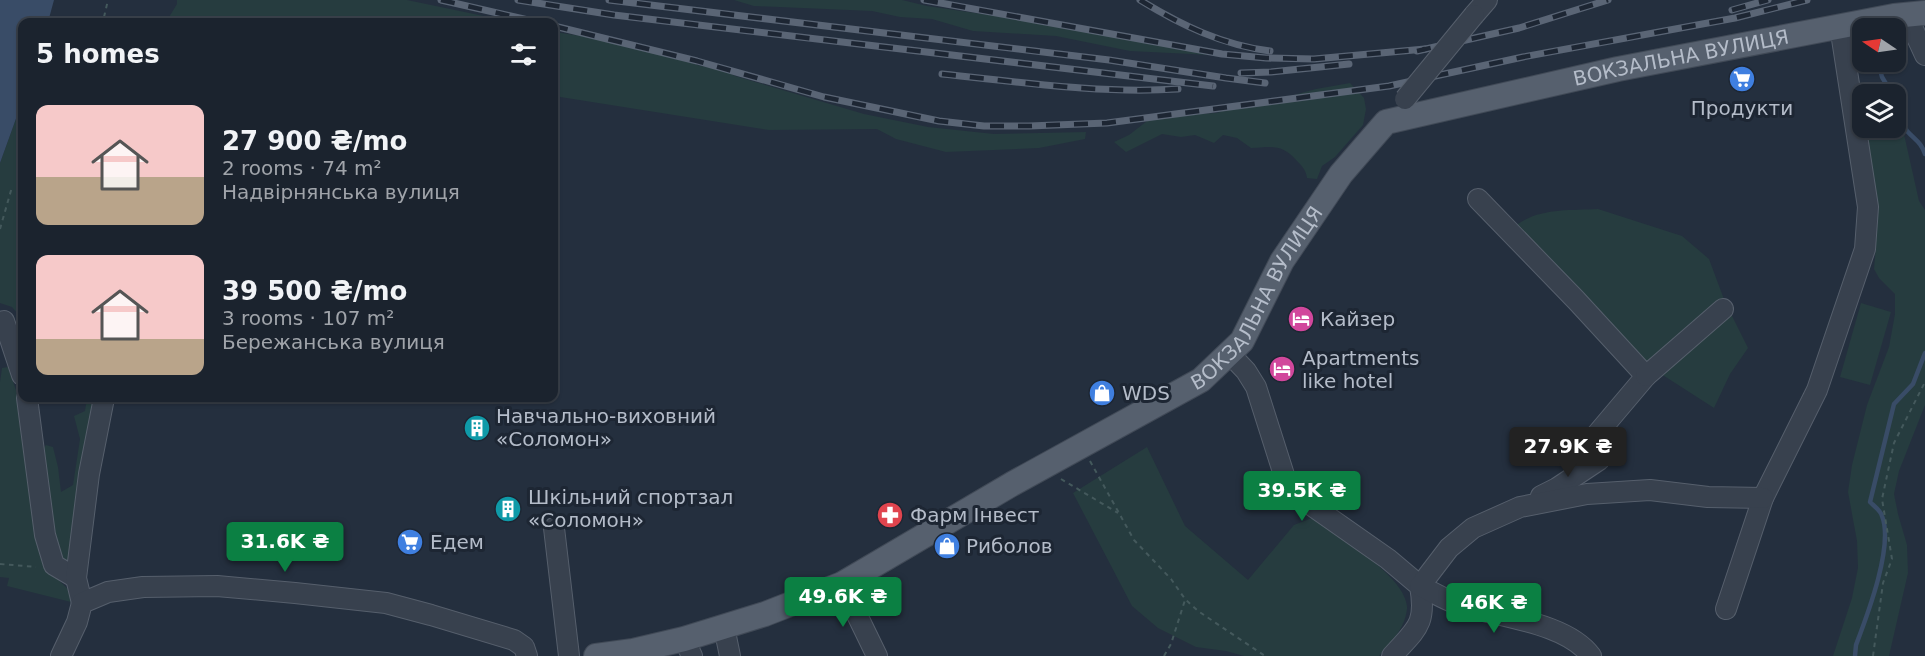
<!DOCTYPE html>
<meta charset="utf-8">
<style>
body{margin:0;font-family:"DejaVu Sans",sans-serif;background:#282f3a;color:#f1f3f6;height:100vh;display:flex;flex-direction:column;font-size:22px;white-space:nowrap}
*{box-sizing:border-box;margin:0}
p{font-size:20px;color:#a0a4aa}
.icon{flex:none;width:33px;height:33px;fill:none;stroke:currentColor;stroke-width:2;stroke-linecap:round;stroke-linejoin:round}
.map{position:relative;flex:1;overflow:hidden}
.details{position:absolute;left:18px;top:18px;width:540px;height:384px;display:flex;flex-direction:column;background:#1b232e;border-radius:12px;box-shadow:0 2px 4px #0004,0 0 0 2px #39404a}
.details>*{flex:none}
.needle{width:39px;rotate:283deg}
.fabs{position:absolute;left:1852px;top:18px;display:grid;gap:12px}
.fabs a{display:grid;place-items:center;width:54px;height:54px;border-radius:12px;background:#1b232e;box-shadow:0 2px 4px #0004,0 0 0 2px #39404a;font-size:30px}
.price{position:absolute;translate:-50% -51px;padding:0 14px;border-radius:6px;background:#0b8043;color:#fff;font-size:20px;line-height:39px;filter:drop-shadow(0 2px 3px #0008)}
.price::after{content:'';position:absolute;left:50%;top:36px;width:18px;height:14px;margin-left:-9px;background:inherit;clip-path:polygon(0 0,100% 0,50% 100%)}
.price.on{background:#222;color:#fff}
ul{padding:0;list-style:none}
li{display:flex;align-items:center;gap:18px;height:150px;padding:0 18px}
li span{display:grid;place-items:center;flex:none;width:168px;height:120px;border-radius:12px;color:#555}
li>.icon{margin-inline-start:auto}
span .icon{width:72px;height:72px;fill:#fffc;stroke-width:1}
li b{font-size:26px}
h2{display:flex;justify-content:space-between;align-items:center;height:72px;padding:0 18px;font-size:26px}
.map>svg:first-child{display:block}
.green{fill:#263c3f}
.water{fill:#394c67}
.lines{fill:none;stroke-linecap:round;stroke-linejoin:round}
.stream{stroke:#394c67;stroke-width:4.5}
.minor-casing{stroke:#565f6c;stroke-width:22}
.major-casing{stroke:#414a57;stroke-width:26}
.path{stroke:#44595c;stroke-width:2;stroke-dasharray:4.5 4.5;stroke-linecap:butt}
.minor{stroke:#38414e;stroke-width:20}
.major{stroke:#56606e;stroke-width:24}
.rail-casing{stroke:#5a6575;stroke-width:7}
.rail{stroke:#1d2633;stroke-width:4.5;stroke-dasharray:14;stroke-linecap:butt}
.minor-bridge-casing{stroke:#565f6c;stroke-width:22;stroke-linecap:butt}
.minor-bridge{stroke:#38414e;stroke-width:20}
.labels{text-anchor:middle;stroke-width:6;stroke-linejoin:round;paint-order:stroke}
.street-label{font-size:20px;fill:#b4bcc9;stroke:#1d2633}
.poi-label{font-size:20px;fill:#b4bcc9;stroke:#1d2633;text-anchor:start}
</style>
<div class="map">
<svg width="1925" height="656" viewBox="0 0 1925 656">
<rect width="100%" height="100%" fill="#242f3e"/>
<g class="green">
<path d="M177 0H407L512 22H166L177 4Z"/>
<path d="M734 0H902L927 6 1023 20 1044 19 1211 55 1130 51 1056 36 973 31 932 19 900 17 872 11 754 6Z"/>
<path d="M554 32 616 41 643 48 701 66 724 70 735 76 864 114 928 127 994 134 1086 132 1085 139 1039 148 946 152 896 139 877 129 769 130 554 96Z"/>
<path d="M1350 83 1364 98 1366 109 1363 125 1335 157 1322 166 1317 179 1307 178C1306 171 1303 167 1298 162 1282 143 1272 147 1251 148L1237 138 1223 135 1214 143 1195 135 1181 137 1162 134 1126 152 1114 142 1129 135 1151 118 1171 112 1181 115 1217 113 1234 106 1261 104 1316 89Z"/>
<path d="M1870 83 1884 88 1890 94H1863V128H1896V102L1897 103 1919 201 1925 210V405L1899 471 1894 494 1898 514 1907 545 1908 573 1889 656H1833L1852 598 1858 568 1857 541 1848 492 1852 465 1867 405 1889 347 1895 314V294L1879 278 1874 269 1876 246V207L1858 93 1863 84Z"/>
<path d="M22 102V314H18L12 307 0 303V163Z"/>
<path d="M1598 209 1682 236 1709 259 1725 302 1748 348 1730 374 1714 408 1658 372 1607 328 1510 230C1536 207 1566 211 1598 209Z"/>
<path d="M1861 303 1891 312 1870 385 1840 377Z"/>
<path d="M8 367 19 399 49 571 72 593 71 602 7 586 9 578 0 577V382L2 368Z"/>
<path d="M87 398H98L74 561 67 563 63 562 49 533 42 450 46 445 53 447 58 467 61 492 73 485 80 439 74 416 85 411Z"/>
<path d="M1147 447 1185 526 1248 580 1294 525 1312 518C1336 534 1410 579 1407 609 1405 628 1391 643 1379 656H1244L1226 651 1196 647 1158 628 1132 606 1073 493Z"/>
</g>
<path class="water" d="M0 0H54L48 22H22V102L0 163Z"/>
<g class="lines">
<g class="stream">
<path d="M1878 62 1882 77 1892 94"/>
<path d="M1896 103C1898 114 1901 122 1907 131 1915 140 1921 142 1925 154"/>
<path d="M1855 656 1856 645C1867 616 1894 546 1882 516 1881 511 1874 506 1870 502L1894 404 1913 384 1925 353"/>
</g>
<defs>
<g id="minor">
<path d="M1474 15 1487 0"/>
<path d="M1907 16 1925 55"/>
<path d="M1478 199 1576 300 1646 376 1597 434 1596 445 1599 460 1557 488 1541 496"/>
<path d="M4 321 22 375"/>
<path d="M1229 353 1246 371 1256 387 1285 478 1301 498 1388 559 1420 586C1427 625 1416 629 1392 656"/>
<path d="M1646 376 1723 309"/>
<path d="M27 398 45 535 54 565 76 578"/>
<path d="M554 528 569 656"/>
<path d="M842 584 877 656"/>
<path d="M82 603 76 578 89 474 104 398"/>
<path d="M1726 609 1763 498 1817 390 1865 249 1868 207 1840 26"/>
<path d="M724 627 730 656"/>
<path d="M684 639 692 656"/>
<path d="M61 656 77 622 82 603 108 592 143 587 217 586 295 593 386 603 431 615 514 640 524 647 527 656"/>
<path d="M1591 656C1566 622 1497 617 1458 604 1445 600 1433 592 1420 586L1449 548 1473 528 1520 507 1587 494 1650 490 1708 497 1763 498"/>
</g>
<g id="major">
<path id="s1" d="M596 656 633 651 684 639 765 614 842 584 1012 484 1201 380 1242 341 1282 261 1341 174 1386 122 1618 69 1894 16 1925 13"/>
</g>
</defs>
<use href="#minor" class="minor-casing"/>
<use href="#major" class="major-casing"/>
<g class="path">
<path d="M104 17 108 0"/>
<path d="M0 229 12 187"/>
<path d="M1090 461 1134 540 1171 579 1185 599 1198 611 1265 656"/>
<path d="M1061 479 1118 513"/>
<path d="M0 564 36 567"/>
<path d="M1164 656 1171 644 1185 600"/>
<path d="M1873 656 1883 583 1892 559 1882 499 1894 443 1925 382"/>
</g>
<use href="#minor" class="minor"/>
<use href="#major" class="major"/>
<defs>
<g id="rail">
<path d="M441 0 537 22"/>
<path d="M518 0 614 15 1213 86"/>
<path d="M609 0 1109 60 1226 78 1265 83"/>
<path d="M924 0 1222 54 1266 58 1314 59 1425 49"/>
<path d="M1140 0C1181 25 1222 45 1270 51"/>
<path d="M1732 10 1768 0"/>
<path d="M554 26 697 61 824 97 939 121 984 126H1029L1107 123 1389 86 1523 57 1735 18 1807 0"/>
<path d="M1417 51 1519 28 1608 0"/>
<path d="M1241 73 1271 72 1349 64"/>
<path d="M942 74C1020 82 1099 94 1178 89"/>
</g>
</defs>
<use href="#rail" class="rail-casing"/>
<use href="#rail" class="rail"/>
<defs>
<path id="minor-bridge" d="M1405 99 1474 15"/>
</defs>
<use href="#minor-bridge" class="minor-bridge-casing"/>
<use href="#minor-bridge" class="minor-bridge"/>
</g>
<defs>
<symbol id="supermarket-disc" viewBox="-11 -11 22 22"><circle r="9.5" fill="#3f7fe0" stroke="#1d2633"/><path d="M-6-5.5h2.5l.6 2H6L4.5 2H-2.5L-4.4-4H-6ZM-1.5 3.2a1.3 1.3 0 1 0 .1 0ZM3 3.2a1.3 1.3 0 1 0 .1 0Z" fill="#fff"/></symbol>
<symbol id="hotel-disc" viewBox="-11 -11 22 22"><circle r="9.5" fill="#d1479c" stroke="#1d2633"/><path d="M-6-4.5h1.5V1H6V5H4.5V3h-9V5H-6ZM-4 0a1.8 1.8 0 1 1 3.6 0ZM.5 0V-2.5h3Q6-2.5 6 0Z" fill="#fff"/></symbol>
<symbol id="shop-disc" viewBox="-11 -11 22 22"><circle r="9.5" fill="#3f7fe0" stroke="#1d2633"/><path d="M-5-2.5h2.3a2.7 3.5 0 0 1 5.4 0H5L5.5 6h-11ZM-1.5-2.5h3a1.5 2.3 0 0 0-3 0Z" fill="#fff"/></symbol>
<symbol id="building-disc" viewBox="-11 -11 22 22"><circle r="9.5" fill="#0f9aa8" stroke="#1d2633"/><path d="M-4-6H4V6H1V3H-1V6H-4ZM-2.5-4.3h1.7v1.8h-1.7ZM.8-4.3h1.7v1.8H.8ZM-2.5-1h1.7V.8h-1.7ZM.8-1h1.7V.8H.8Z" fill="#fff"/></symbol>
<symbol id="pharmacy-disc" viewBox="-11 -11 22 22"><circle r="9.5" fill="#e0444e" stroke="#1d2633"/><path d="M-2-6h4v4h4v4h-4v4h-4v-4h-4v-4h4Z" fill="#fff"/></symbol>
</defs>
<g fill-rule="evenodd">
<use href="#supermarket-disc" x="1727" y="64" width="30" height="30"/>
<use href="#hotel-disc" x="1286" y="304" width="30" height="30"/>
<use href="#hotel-disc" x="1267" y="354" width="30" height="30"/>
<use href="#shop-disc" x="1087" y="378" width="30" height="30"/>
<use href="#building-disc" x="462" y="413" width="30" height="30"/>
<use href="#building-disc" x="493" y="494" width="30" height="30"/>
<use href="#pharmacy-disc" x="875" y="500" width="30" height="30"/>
<use href="#supermarket-disc" x="395" y="527" width="30" height="30"/>
<use href="#shop-disc" x="932" y="531" width="30" height="30"/>
</g>
<g class="labels">
<g class="street-label">
<text dy="7" stroke="none"><textPath href="#s1" startOffset="1292">ВОКЗАЛЬНА ВУЛИЦЯ</textPath></text>
<text dy="7" stroke="none"><textPath href="#s1" startOffset="770">ВОКЗАЛЬНА ВУЛИЦЯ</textPath></text>
</g>
<g class="poi-label">
<text x="1742" y="115" text-anchor="middle">Продукти</text>
<text x="1320" y="326">Кайзер</text>
<text x="1302" y="365">Apartments<tspan x="1302" dy="23">like hotel</tspan></text>
<text x="1122" y="400">WDS</text>
<text x="496" y="423">Навчально-виховний<tspan x="496" dy="23">«Соломон»</tspan></text>
<text x="528" y="504">Шкільний спортзал<tspan x="528" dy="23">«Соломон»</tspan></text>
<text x="910" y="522">Фарм Інвест</text>
<text x="430" y="549">Едем</text>
<text x="966" y="553">Риболов</text>
</g>
</g>
</svg>
<div class="fabs">
<a><svg class="needle" viewBox="-14 -14 28 28"><path d="M0-13l5 13h-10z" fill="#e53935"/><path d="M0 13l5-13h-10z" fill="#a0a4aa"/></svg></a>
<a><svg class="icon" aria-label="layers" viewBox="0 0 24 24"><path d="M12 4l9 5-9 5-9-5zM3 14l9 5 9-5"/></svg></a>
</div>
<b class="price on" style="left:1568px;top:478px">27.9K ₴</b>
<b class="price" style="left:1302px;top:522px">39.5K ₴</b>
<b class="price" style="left:285px;top:573px">31.6K ₴</b>
<b class="price" style="left:843px;top:628px">49.6K ₴</b>
<b class="price" style="left:1494px;top:634px">46K ₴</b>
<section class="details">
<h2>5 homes<svg class="icon" aria-label="filters" viewBox="0 0 24 24"><path d="M4 7h16M4 17h16"/><circle cx="9" cy="7" r="2"/><circle cx="15" cy="17" r="2"/></svg></h2>
<ul>
<li><span style="background:linear-gradient(#f6c9c9 60%,#b9a48a 0)"><svg class="icon" aria-label="home" viewBox="0 0 24 24"><path d="M3 11l9-7 9 7M6 9v11h12V9"/></svg></span><div><b>27 900 ₴/mo</b><p>2 rooms · 74 m²</p><p>Надвірнянська вулиця</p></div></li>
<li><span style="background:linear-gradient(#f6c9c9 70%,#b9a48a 0)"><svg class="icon" aria-label="home" viewBox="0 0 24 24"><path d="M3 11l9-7 9 7M6 9v11h12V9"/></svg></span><div><b>39 500 ₴/mo</b><p>3 rooms · 107 m²</p><p>Бережанська вулиця</p></div></li>
</ul>
</section>
</div>
